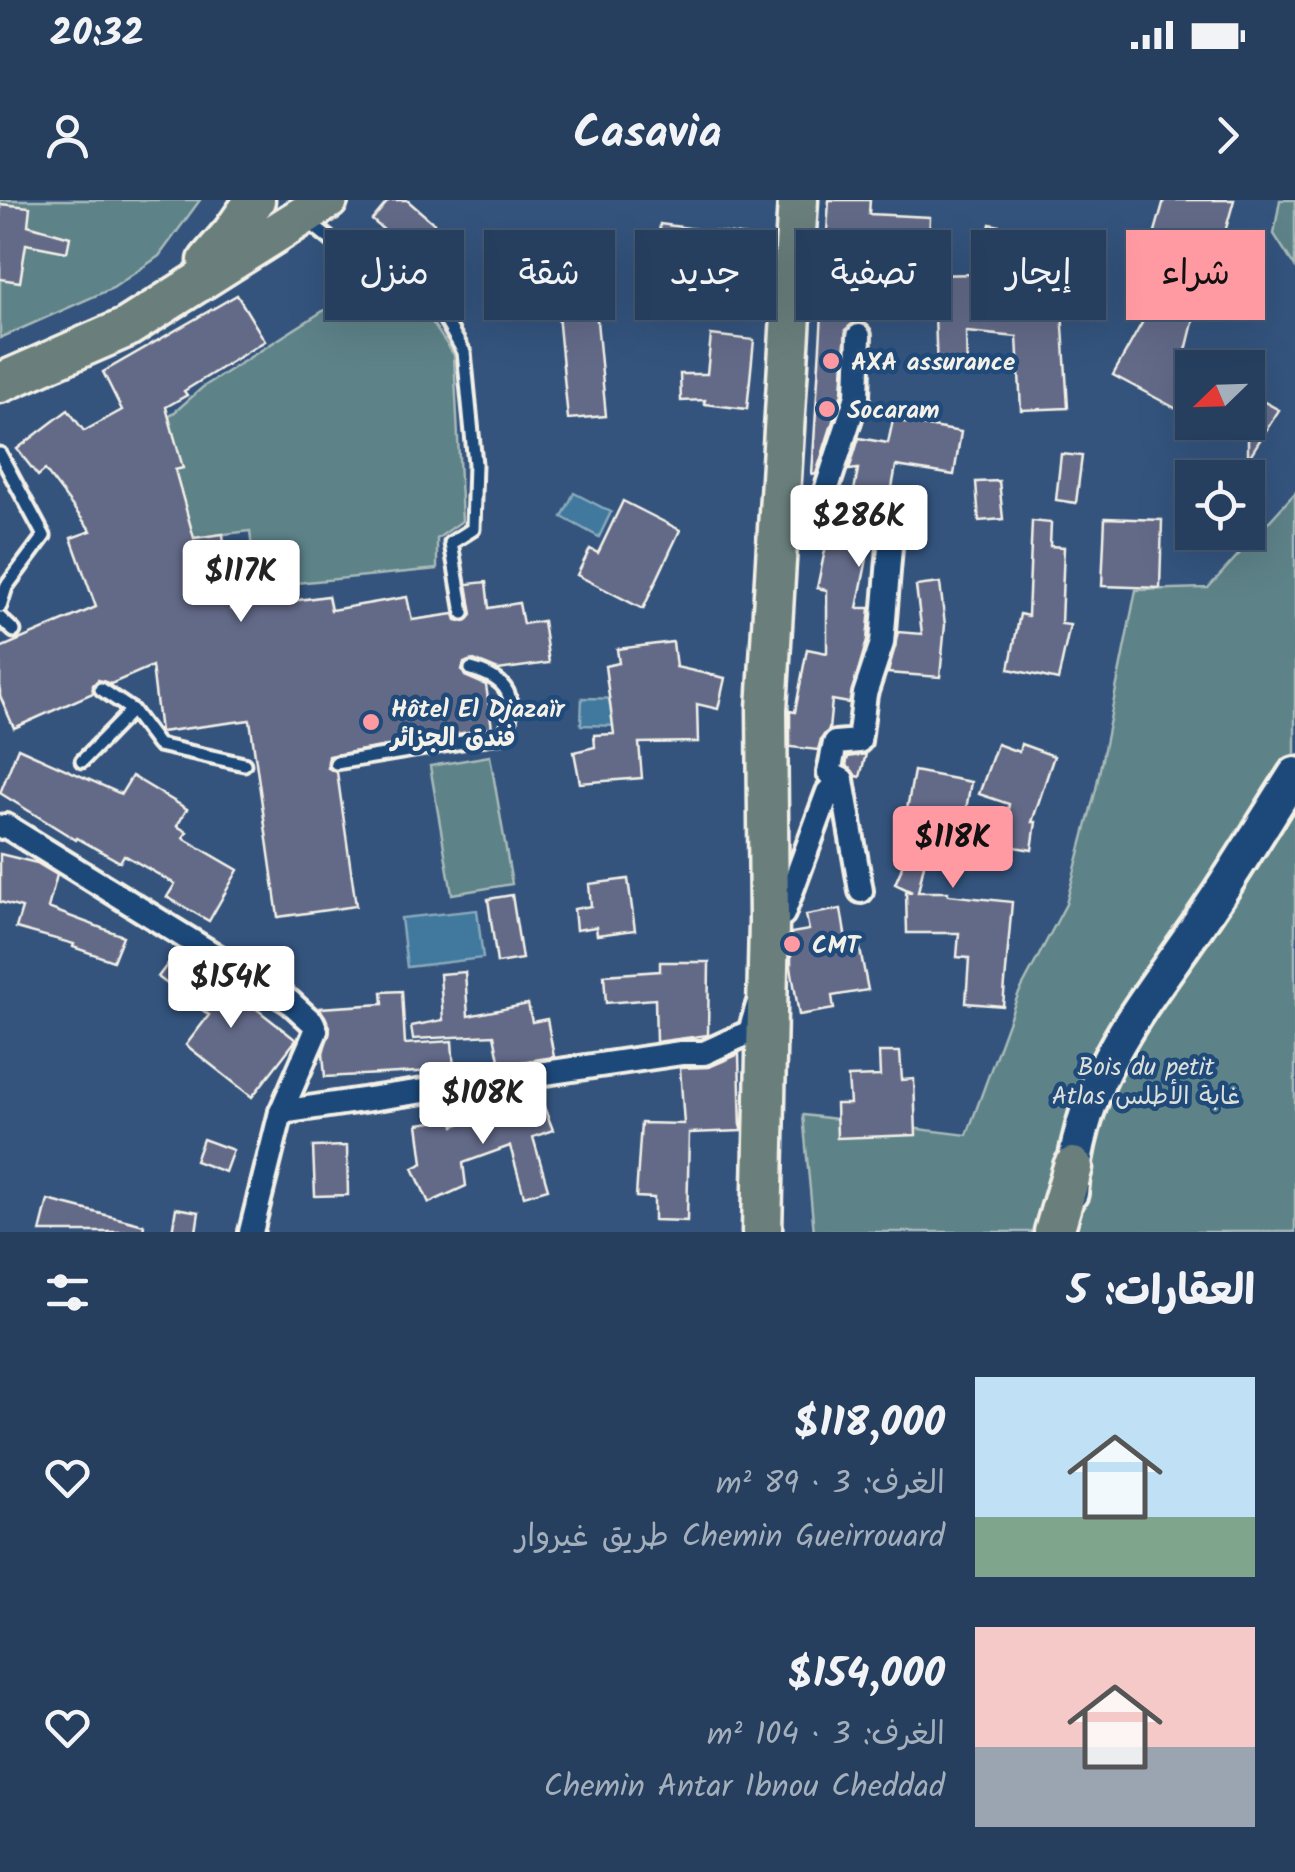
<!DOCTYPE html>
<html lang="ar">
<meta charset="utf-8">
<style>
body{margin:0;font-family:Kalam,"Playpen Sans Arabic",sans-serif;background:#334a67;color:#f1f3f6;direction:rtl;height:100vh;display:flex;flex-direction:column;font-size:38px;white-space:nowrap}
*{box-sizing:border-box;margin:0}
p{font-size:32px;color:#a4afbc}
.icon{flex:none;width:55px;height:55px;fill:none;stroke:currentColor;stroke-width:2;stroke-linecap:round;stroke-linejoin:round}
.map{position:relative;height:1032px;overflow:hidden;direction:ltr}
.drawer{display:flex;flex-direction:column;background:#273f5e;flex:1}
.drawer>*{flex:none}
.banner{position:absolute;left:30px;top:30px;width:1235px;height:90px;direction:rtl;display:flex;gap:20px}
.needle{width:65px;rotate:247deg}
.controls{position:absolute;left:1175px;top:150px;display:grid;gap:20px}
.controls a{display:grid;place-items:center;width:90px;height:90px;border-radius:0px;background:#273f5e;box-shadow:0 10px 40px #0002,0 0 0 2px #435873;font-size:50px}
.price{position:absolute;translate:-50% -85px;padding:0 22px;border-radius:10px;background:#fff;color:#222;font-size:32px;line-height:65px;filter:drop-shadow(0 2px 5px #0008)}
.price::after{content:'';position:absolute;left:50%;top:60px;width:30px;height:22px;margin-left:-15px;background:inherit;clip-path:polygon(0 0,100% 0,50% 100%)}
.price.on{background:#ff9aa2;color:#111}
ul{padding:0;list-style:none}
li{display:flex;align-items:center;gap:30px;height:250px;padding:0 40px}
li span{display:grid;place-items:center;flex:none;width:280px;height:200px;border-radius:0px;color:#555}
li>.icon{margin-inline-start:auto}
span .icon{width:120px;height:120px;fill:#fffc;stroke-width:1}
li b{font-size:42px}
h2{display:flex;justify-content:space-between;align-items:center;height:120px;padding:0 40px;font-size:42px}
.pill{padding:0 35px;border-radius:0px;background:#273f5e;box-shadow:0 10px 40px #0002,0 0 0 2px #435873;font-size:35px;line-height:90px}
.pill.on{background:#ff9aa2;color:#111}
.status{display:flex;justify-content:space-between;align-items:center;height:70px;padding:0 50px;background:#273f5e;direction:ltr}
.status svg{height:28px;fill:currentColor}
header{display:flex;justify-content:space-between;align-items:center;height:130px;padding:0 40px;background:#273f5e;font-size:45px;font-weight:800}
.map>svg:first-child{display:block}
.green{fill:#5d8288;stroke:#a8bab8;stroke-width:2.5}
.water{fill:#41799d;stroke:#89a9bb;stroke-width:2.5}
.building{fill:#646b88;stroke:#f4f1e8;stroke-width:2.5}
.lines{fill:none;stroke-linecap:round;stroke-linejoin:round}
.lane-casing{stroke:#f4f1e8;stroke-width:19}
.street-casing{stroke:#f4f1e8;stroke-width:30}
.secondary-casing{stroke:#f4f1e8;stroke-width:40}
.primary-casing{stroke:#f4f1e8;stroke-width:45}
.lane{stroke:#1f4a7a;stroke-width:11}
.street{stroke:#1f4a7a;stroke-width:22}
.secondary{stroke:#1f4a7a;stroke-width:32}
.primary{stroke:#6b7f7c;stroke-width:38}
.poi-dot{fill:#ff9aa2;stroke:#1f4a7a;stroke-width:4}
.labels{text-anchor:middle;stroke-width:9;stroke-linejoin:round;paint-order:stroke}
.poi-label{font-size:25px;font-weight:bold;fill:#f4f1e8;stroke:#1f4a7a;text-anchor:start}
.park-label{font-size:25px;fill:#dde0da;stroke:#1f4a7a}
</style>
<div class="status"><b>20:32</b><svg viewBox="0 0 49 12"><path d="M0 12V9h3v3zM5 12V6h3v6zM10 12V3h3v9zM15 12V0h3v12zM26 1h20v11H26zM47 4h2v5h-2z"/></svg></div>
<header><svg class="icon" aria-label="forward" viewBox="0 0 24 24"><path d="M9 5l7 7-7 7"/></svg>Casavia<svg class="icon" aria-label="person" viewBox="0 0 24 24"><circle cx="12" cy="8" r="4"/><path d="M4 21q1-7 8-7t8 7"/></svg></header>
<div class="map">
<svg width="1295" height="1032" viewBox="0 0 1295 1032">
<rect width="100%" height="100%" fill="#34547e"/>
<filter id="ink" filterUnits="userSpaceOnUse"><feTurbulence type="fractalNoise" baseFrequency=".01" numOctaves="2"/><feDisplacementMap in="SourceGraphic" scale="20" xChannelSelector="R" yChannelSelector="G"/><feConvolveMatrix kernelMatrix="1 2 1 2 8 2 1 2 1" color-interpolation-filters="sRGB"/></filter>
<g filter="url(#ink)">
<g class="green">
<path d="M0 0H200L159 56 113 88 0 138Z"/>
<path d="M1280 0H1295V67L1274 34Z"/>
<path d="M375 78 421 106 454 155 462 321 437 339V369L256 387 250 331 193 338 175 270 169 217 203 187Z"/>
<path d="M1295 293V1032H814L803 915 967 935 1018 795 1066 704 1096 589 1136 390 1208 388Z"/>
<path d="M490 556 512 684 452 694 430 566Z"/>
</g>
<g class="water">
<path d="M574 293 611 312 599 337 562 317Z"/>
<path d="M582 498 624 499V526L581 525Z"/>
<path d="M477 710 483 758 407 767 401 718Z"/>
</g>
<g class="building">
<path d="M389 0H407L452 39 428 67 372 20Z"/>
<path d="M829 0H870L869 14 930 17 928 75 981 74 990 24 1030 32 1023 69 1053 72 1052 83 1075 86 1072 111 1062 110 1068 208 1021 210 1017 137 966 132 967 173H937L935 114H861L860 121 846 129 842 193 816 274 812 275Z"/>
<path d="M1164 0H1234L1207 96 1200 94 1184 159 1192 164V217L1113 175 1148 112 1130 110 1132 88H1139Z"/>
<path d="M0 4 30 7 28 25 70 37 67 52 26 44 20 82 0 79Z"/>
<path d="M660 24 761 38 758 78 729 76 724 119 651 111Z"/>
<path d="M367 73 400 98 384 116 353 88Z"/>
<path d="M594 89 606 216 568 219 556 93Z"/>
<path d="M237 95 265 141 184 191 187 195 166 207 183 268 175 270 194 338 223 334 231 409 328 396 331 410 407 397 412 420 454 414 456 420 464 422 472 415 467 384 486 382 489 408 519 403 523 424 543 421 549 463 498 470 474 460 464 463 462 470 465 476 486 485 492 528 329 556 328 568 337 572 356 706 278 717 250 520 160 532 152 466 111 484 98 480 93 485V493L14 528 0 496V448L96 407 71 338 91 331 45 270 38 276 17 249 68 210 84 231 122 210 103 172Z"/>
<path d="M711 135 754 140 747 209 704 204 705 200 681 201 680 174H707Z"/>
<path d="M1248 193 1279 210 1248 259Z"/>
<path d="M893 220 961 232 954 275 896 266 886 321 877 330 873 329 857 408H870L867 440 849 503 832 500 829 530 821 539 818 550 790 547V511L795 512 807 449 827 453V390L817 388 828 336 845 340 858 269 849 270 859 238 888 243Z"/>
<path d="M1061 254 1082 256 1076 303 1056 300Z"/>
<path d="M999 281 1003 319 979 321 976 282Z"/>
<path d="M623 301 680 330 643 409 577 375 590 349 598 353Z"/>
<path d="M1105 318 1162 320 1160 388 1102 386Z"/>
<path d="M1032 321 1051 323 1050 346 1064 347 1061 424 1070 425 1058 480 1009 469 1020 414 1028 416Z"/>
<path d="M940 383 945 425 940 477 888 473 898 432 922 434 916 386Z"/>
<path d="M673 442 676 467 725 478 718 509 697 504 698 542 639 543 642 578 580 583 574 552 595 547 594 535 614 534 605 466 619 463 617 449Z"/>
<path d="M997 544 1019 552 1021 544 1054 556 1032 622H1036L1032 650 1003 645 1009 604 979 594Z"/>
<path d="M18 548 121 594 132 576 187 609 177 626 187 632 183 638 238 670 209 721 167 697 175 684 124 655 120 662 77 638 76 640 0 593Z"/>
<path d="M866 554 860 577 856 576 846 565 848 557Z"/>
<path d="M914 571 971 582 964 620 956 619 952 641 930 637 918 692H948V695L1012 702 1003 806 966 803 969 758 957 757 959 733H907L906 692H912L895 684 901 670 912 610 907 609Z"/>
<path d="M0 654 37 663 57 675 48 708 123 736 113 761 73 747 74 744 16 728 22 708 0 702Z"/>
<path d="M628 679 635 730 597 735 596 727 576 730 574 709 591 706 589 684Z"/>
<path d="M512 695 522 759 497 763 488 699Z"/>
<path d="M841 709 847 746 859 744 868 790 832 796 834 809 799 815 791 767V733L809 730 806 715Z"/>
<path d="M173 757 224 795 230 788 296 840 252 897 186 845 209 815 158 777Z"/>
<path d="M660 762H709L708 835 656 842 655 799 606 803 604 775 660 771Z"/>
<path d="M465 772 468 816 528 804 532 822 547 819 554 857 500 865 494 835 413 839 411 826 443 820 440 774Z"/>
<path d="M402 791 405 844 452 841 454 870 325 877 323 853 330 827 320 808 383 804 382 792Z"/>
<path d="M879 852H900L902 880 914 879 916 935 837 938 836 904H850L848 877 880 876Z"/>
<path d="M739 854 741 931 689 933 687 1021 654 1020V998L636 997 641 923 684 924 680 868 709 867Z"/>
<path d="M539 894 553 930 533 937 548 989 524 996 510 946 463 963 466 986 429 1003 413 968 423 963 418 924 453 919 454 926Z"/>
<path d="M203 939 233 950 225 972 195 961Z"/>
<path d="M347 946 348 995 315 996 313 947Z"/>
<path d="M48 1000 144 1025 143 1032H40Z"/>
<path d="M176 1008 199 1012 196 1032H172Z"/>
</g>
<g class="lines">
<defs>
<g id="lane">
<path d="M306 20 340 47 433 99 464 152 475 264 473 329 451 343 463 413"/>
<path d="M0 254 44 336 6 387 0 406"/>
<path d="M0 418 14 431"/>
<path d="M101 489 132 510 158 545 244 564"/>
<path d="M82 561 132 510"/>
<path d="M336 563 505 535C518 498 509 479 471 469"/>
</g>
<g id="street">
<path d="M777 326 824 297 857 196 859 136"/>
<path d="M842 580 829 573 835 543 859 541 865 494 882 443 891 335"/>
<path d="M0 627 6 626 290 802 313 823 316 831 281 912 251 1032"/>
<path d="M769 723 783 714 828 592 842 580 861 691"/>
<path d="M281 912 681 853H704L750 832 758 805"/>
</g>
<path id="secondary" d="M1071 993C1081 877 1133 819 1196 728 1231 678 1262 626 1295 574"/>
<g id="primary">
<path d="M208 61 232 33 255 0"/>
<path d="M0 183 126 128 328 0"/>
<path d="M762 1032 769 723 767 509 798 0"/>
<path d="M1054 1032 1073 967"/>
</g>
</defs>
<use href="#lane" class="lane-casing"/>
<use href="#street" class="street-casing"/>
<use href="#secondary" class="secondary-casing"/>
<use href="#primary" class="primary-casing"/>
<use href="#lane" class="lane"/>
<use href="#street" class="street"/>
<use href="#secondary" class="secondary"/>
<use href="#primary" class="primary"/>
</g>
</g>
<g class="poi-dot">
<circle cx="831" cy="161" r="10"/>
<circle cx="827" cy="209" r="10"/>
<circle cx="371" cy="522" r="10"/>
<circle cx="792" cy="744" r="10"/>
</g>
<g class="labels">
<g class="poi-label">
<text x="851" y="170">AXA assurance</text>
<text x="847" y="218">Socaram</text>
<text x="391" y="517">Hôtel El Djazaïr<tspan x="391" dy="29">فندق الجزائر</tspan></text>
<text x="812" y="753">CMT</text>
</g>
<g class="park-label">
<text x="1146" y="875">Bois du petit<tspan x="1146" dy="29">Atlas غابة الأطلس</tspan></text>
</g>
</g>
</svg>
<div class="controls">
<a><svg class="needle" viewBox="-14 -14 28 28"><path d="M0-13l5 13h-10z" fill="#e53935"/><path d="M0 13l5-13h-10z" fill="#a4afbc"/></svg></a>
<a><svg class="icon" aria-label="locate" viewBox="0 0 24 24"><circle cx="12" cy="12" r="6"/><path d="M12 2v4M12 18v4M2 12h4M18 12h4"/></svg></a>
</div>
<b class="price" style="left:859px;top:370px">$286K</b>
<b class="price" style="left:241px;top:425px">$117K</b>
<b class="price on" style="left:953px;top:691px">$118K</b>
<b class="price" style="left:231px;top:831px">$154K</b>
<b class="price" style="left:483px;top:947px">$108K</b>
<div class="banner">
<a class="pill on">شراء</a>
<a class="pill">إيجار</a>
<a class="pill">تصفية</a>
<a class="pill">جديد</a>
<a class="pill">شقة</a>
<a class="pill">منزل</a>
</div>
</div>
<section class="drawer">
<h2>العقارات: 5<svg class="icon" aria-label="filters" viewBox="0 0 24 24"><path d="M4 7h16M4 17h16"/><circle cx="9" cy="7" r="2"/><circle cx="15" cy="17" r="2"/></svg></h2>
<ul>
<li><span style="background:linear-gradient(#bfe0f5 70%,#7fa58c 0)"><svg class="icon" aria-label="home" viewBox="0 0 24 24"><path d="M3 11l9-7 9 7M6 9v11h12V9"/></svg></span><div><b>$118,000</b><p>الغرف: 3 · 89 m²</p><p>Chemin Gueirrouard طريق غيروار</p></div><svg class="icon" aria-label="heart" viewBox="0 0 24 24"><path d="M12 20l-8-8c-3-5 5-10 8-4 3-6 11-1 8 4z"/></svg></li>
<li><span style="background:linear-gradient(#f6c9c9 60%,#9aa5b1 0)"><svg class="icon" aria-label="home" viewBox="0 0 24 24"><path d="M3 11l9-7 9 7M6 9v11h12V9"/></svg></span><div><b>$154,000</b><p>الغرف: 3 · 104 m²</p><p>Chemin Antar Ibnou Cheddad</p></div><svg class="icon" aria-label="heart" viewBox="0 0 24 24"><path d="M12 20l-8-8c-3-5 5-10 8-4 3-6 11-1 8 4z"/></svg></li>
</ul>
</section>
